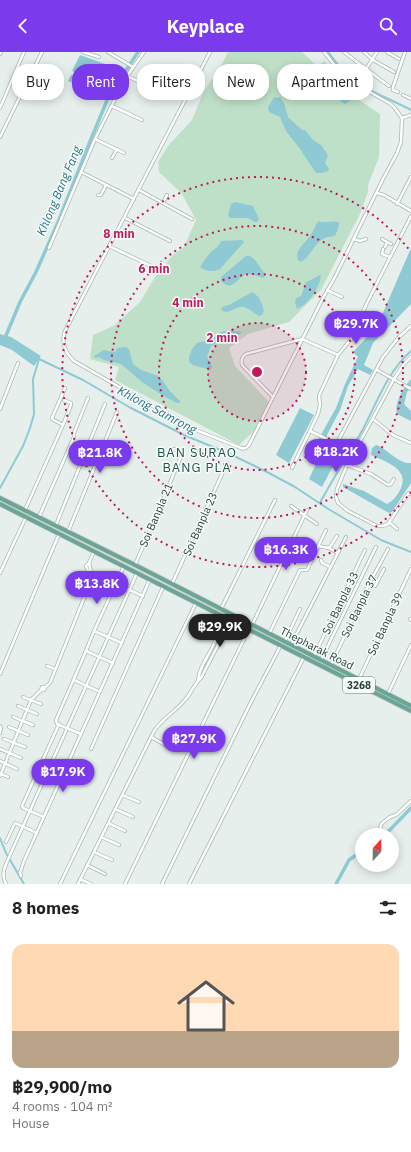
<!DOCTYPE html>
<meta charset="utf-8">
<style>
body{margin:0;font-family:"IBM Plex Sans",sans-serif;background:#f6f6f6;color:#202124;height:100vh;display:flex;flex-direction:column;font-size:15px;white-space:nowrap}
*{box-sizing:border-box;margin:0}
p{font-size:13px;color:#757577}
.icon{flex:none;width:22px;height:22px;fill:none;stroke:currentColor;stroke-width:2;stroke-linecap:round;stroke-linejoin:round}
.map{position:relative;height:832px;overflow:hidden}
.details{display:flex;flex-direction:column;background:#fff;flex:1}
.details>*{flex:none}
.hud{position:absolute;left:12px;top:12px;width:387px;height:36px;display:flex;gap:8px}
.needle{width:26px;rotate:21deg}
.controls{position:absolute;left:355px;top:776px;display:grid;gap:8px}
.controls a{display:grid;place-items:center;width:44px;height:44px;border-radius:50%;background:#fff;box-shadow:0 2px 10px #0003;font-size:20px}
.price{position:absolute;translate:-50% -34px;padding:0 9px;border-radius:14px;background:#7c3aed;color:#fff;font-size:13px;line-height:26px;filter:drop-shadow(0 1px 2px #0008)}
.price::after{content:'';position:absolute;left:50%;top:24px;width:12px;height:9px;margin-left:-6px;background:inherit;clip-path:polygon(0 0,100% 0,50% 100%)}
.price.on{background:#222;color:#fff}
ul{padding:0;list-style:none}
li{display:grid;align-content:center;gap:8px;height:212px;padding:0 12px}
li+li{border-top:1px solid #e0e0e0}
li span{display:grid;place-items:center;height:124px;border-radius:12px;color:#555}
li>.icon{margin-inline-start:auto}
span .icon{width:72px;height:72px;fill:#fffc;stroke-width:1}
li b{font-size:17px}
h2{display:flex;justify-content:space-between;align-items:center;height:48px;padding:0 12px;font-size:17px}
.pill{padding:0 14px;border-radius:16px;background:#fff;box-shadow:0 2px 10px #0003;font-size:14px;line-height:36px}
.pill.on{background:#7c3aed;color:#fff}
header{display:flex;justify-content:space-between;align-items:center;height:52px;padding:0 12px;background:#7c3aed;color:#fff;font-size:18px;font-weight:700}
.map>svg:first-child{display:block}
.green{fill:#bfe0c8}
.water{fill:#8ec9d4}
.lines{fill:none;stroke-linecap:round;stroke-linejoin:round}
.canal{stroke:#8ec9d4;stroke-width:2}
.river{stroke:#8ec9d4;stroke-width:3.5}
.minor-casing{stroke:#a8b8b2;stroke-width:4}
.primary-casing{stroke:#c2cac8;stroke-width:5.5}
.minor{stroke:#fff;stroke-width:2.5}
.primary{stroke:#6aa596;stroke-width:4}
.ring{fill:none;stroke:#c2185b;stroke-width:2;stroke-dasharray:2 4}
.labels{text-anchor:middle;stroke-width:3;stroke-linejoin:round;paint-order:stroke}
.shield{fill:#f7fbf9;stroke:#637a73;stroke-width:1}
.shield-label{font-size:10px;font-weight:bold;fill:#24423a}
.street-label{font-size:11px;fill:#24423a;stroke:#f7fbf9}
.water-label{font-size:12px;font-style:italic;fill:#1c6f80;stroke:#f7fbf9}
.quarter-label{font-size:13px;letter-spacing:1px;fill:#1f5548;stroke:#f7fbf9}
.centre{fill:#c2185b;stroke:#f7fbf9;stroke-width:2}
.ring-label{font-size:12px;text-anchor:middle;font-weight:bold;fill:#c2185b;stroke:#f7fbf9;stroke-width:3;stroke-linejoin:round;paint-order:stroke}
</style>
<header><svg class="icon" aria-label="back" viewBox="0 0 24 24"><path d="M15 5l-7 7 7 7"/></svg>Keyplace<svg class="icon" aria-label="search" viewBox="0 0 24 24"><circle cx="10" cy="10" r="6"/><path d="M15 15l6 6"/></svg></header>
<div class="map">
<svg width="411" height="832" viewBox="0 0 411 832">
<rect width="100%" height="100%" fill="#e6efeb"/>
<path class="green" d="M228 0H302L318 15 324 9 340 25 353 44 380 62 379 105 368 133V140L360 162 321 238 289 270 248 282 229 296 235 314 269 350 257 376 239 393 115 328 119 315 90 307 93 283 115 273 140 250 155 225 173 203 184 195 196 168 182 142 159 120 158 110 168 94 192 68 204 39 221 14Z"/>
<g class="water">
<path d="M80 3 105 12 97 28 72 19Z"/>
<path d="M326 13C338 18 345 34 350 45L351 48 345 52C337 49 334 35 330 28 328 24 324 22 321 19L320 15Z"/>
<path d="M108 16 117 20 110 33 101 29 106 18Z"/>
<path d="M71 23 107 36 105 43 68 29Z"/>
<path d="M77 36 92 43 90 47 76 40Z"/>
<path d="M274 45 278 46 280 45 284 51 288 65 302 78H305L313 88 321 93 328 103 325 111 329 117 328 119 322 121H316L300 97 286 79 280 65 269 60 268 55Z"/>
<path d="M235 150 253 154 259 167 257 170H255L248 166H230L228 163 231 152Z"/>
<path d="M318 169C325 172 332 168 339 170 339 176 337 179 335 184 332 184 328 185 325 186 314 191 311 204 301 210L298 208C294 199 305 191 310 184 313 180 315 174 318 169Z"/>
<path d="M242 188 244 190 220 217C214 220 205 220 200 215 203 210 206 206 210 201 214 197 219 195 221 189Z"/>
<path d="M411 196V252L373 291 364 313 373 318 370 323 358 317 348 334 340 358 327 383V387L318 405 333 414 322 435 309 427 317 410 309 404 336 356 345 332 358 305 353 300 367 285 375 270 382 263Z"/>
<path d="M246 204H250L255 208 265 222V224L263 226C258 225 253 222 248 222 237 223 234 242 221 229V225Z"/>
<path d="M321 223C320 235 309 252 297 257L295 250 296 246 301 244 306 230C312 228 316 224 321 223Z"/>
<path d="M252 240C260 244 262 251 264 259L262 263 259 264C252 260 247 253 239 255 234 257 231 259 226 260L221 258 222 255 229 253Z"/>
<path d="M230 278 242 280 240 282 227 286 211 294 207 305 211 311 212 316 210 318 193 313 189 310V305L192 297 197 291 211 287 221 280Z"/>
<path d="M0 282 11 285 41 304 34 314 12 298 0 293Z"/>
<path d="M126 295 129 297 133 312 141 318 158 324 163 329 169 338 180 349V351H177L165 345 142 330 121 312 104 308 99 305 95 306 94 304 104 298 114 300 116 299 117 296Z"/>
<path d="M411 327V336L407 340 404 352 411 359V369L397 362C394 350 404 335 411 327Z"/>
<path d="M300 356 314 363 289 411 276 403Z"/>
<path d="M376 393C388 397 398 412 411 411V431L392 460 389 461 343 435V432L364 439 387 452C393 449 397 444 400 438 411 417 386 410 371 403L372 396Z"/>
</g>
<g class="lines">
<g class="canal">
<path d="M328 0C334 7 339 15 346 22 363 38 391 47 411 58"/>
<path d="M37 306 83 328 129 355 184 383 230 402 269 421 295 435 330 458 381 488 411 500"/>
<path d="M0 436 23 394 30 376 34 362 33 327 39 307"/>
<path d="M320 451C333 426 349 402 363 377 377 350 388 319 411 299"/>
<path d="M0 786 6 801 24 832"/>
</g>
<g class="river">
<path d="M5 286 20 250 36 220 59 168 89 92 108 46 138 0"/>
<path d="M385 783 411 756"/>
<path d="M336 832 349 808 362 799"/>
</g>
<defs>
<g id="minor">
<path d="M83 0 99 5"/>
<path d="M108 0 133 15"/>
<path d="M210 0 65 279C61 291 65 301 74 309L175 367 196 378 241 396C247 398 249 393 252 387L323 246 335 225 383 127 397 101 401 90 402 66 411 63"/>
<path d="M324 0 345 26 389 51 394 55 402 66"/>
<path d="M344 0 366 17 389 34"/>
<path d="M364 0 373 8 394 20"/>
<path d="M387 0 399 7"/>
<path d="M0 2 1 0"/>
<path d="M366 17 377 0"/>
<path d="M127 24 157 38"/>
<path d="M398 40 393 38V35L405 0"/>
<path d="M403 43 411 47"/>
<path d="M112 54 142 68"/>
<path d="M0 56 24 0"/>
<path d="M0 85 42 0"/>
<path d="M95 87 124 101"/>
<path d="M112 106 117 97"/>
<path d="M81 120 134 147"/>
<path d="M139 138 192 167"/>
<path d="M377 141 384 143 411 159"/>
<path d="M98 143H101L106 133"/>
<path d="M163 151 167 143"/>
<path d="M397 152 411 125"/>
<path d="M125 166 170 189"/>
<path d="M354 187 360 189 366 187"/>
<path d="M382 187 387 190"/>
<path d="M109 194 149 213"/>
<path d="M385 195 387 190 391 192"/>
<path d="M49 196 95 87 125 27 144 0"/>
<path d="M383 197 382 202 390 205"/>
<path d="M327 238 342 245"/>
<path d="M411 305 404 312 394 327 373 366 347 413 337 437 336 445 338 451 348 459 377 474H383L388 472 407 443 409 441 411 442"/>
<path d="M377 318 411 337"/>
<path d="M273 345 242 313C241 307 242 305 246 302L302 287 338 303"/>
<path d="M0 357 18 311"/>
<path d="M373 367 393 383 411 391"/>
<path d="M63 373 71 353V351L64 348"/>
<path d="M310 379 333 390 338 389 383 305 399 285 411 274"/>
<path d="M347 413 371 422 388 433 391 432 394 427"/>
<path d="M292 416 318 362 320 353 319 344 322 337 338 303 351 287 366 253 411 164"/>
<path d="M291 454 317 472"/>
<path d="M25 458 63 373 52 367V366L65 336"/>
<path d="M39 465 74 385V381L88 346"/>
<path d="M389 470 397 477"/>
<path d="M56 473 105 352"/>
<path d="M68 480 117 360"/>
<path d="M318 494 329 496 338 501"/>
<path d="M329 496 337 484"/>
<path d="M321 508 322 511 331 515"/>
<path d="M89 511 91 520"/>
<path d="M135 513 183 400 174 397"/>
<path d="M0 521 26 465"/>
<path d="M89 521 86 514 89 511 94 499"/>
<path d="M116 532 143 544"/>
<path d="M172 532 227 411"/>
<path d="M369 532 375 534 384 517"/>
<path d="M221 557 275 448"/>
<path d="M410 567 411 568"/>
<path d="M216 572 225 573"/>
<path d="M252 573 307 458"/>
<path d="M94 579 122 591"/>
<path d="M269 582 300 518H307L326 478"/>
<path d="M285 589 300 557"/>
<path d="M291 593 346 485"/>
<path d="M86 599 113 611"/>
<path d="M314 604 365 498"/>
<path d="M321 608 376 495"/>
<path d="M331 613 369 532 388 497"/>
<path d="M47 614 55 617"/>
<path d="M0 622 59 482"/>
<path d="M359 627 411 517"/>
<path d="M74 628 100 640"/>
<path d="M198 629C199 613 212 601 216 586 219 574 212 570 213 559"/>
<path d="M42 635 45 636 44 638H41Z"/>
<path d="M44 636 50 631 86 541 92 523"/>
<path d="M388 642 411 593"/>
<path d="M23 645 41 652"/>
<path d="M18 654 37 662"/>
<path d="M13 665 33 673"/>
<path d="M0 674 1 676 0 681"/>
<path d="M9 675 28 683"/>
<path d="M81 682 150 527"/>
<path d="M151 685 167 694"/>
<path d="M4 687 25 695"/>
<path d="M0 697 21 706"/>
<path d="M91 697 163 535"/>
<path d="M0 709 17 717"/>
<path d="M40 714 63 724"/>
<path d="M1 722 8 725"/>
<path d="M0 724 31 648 41 638"/>
<path d="M122 743 139 750"/>
<path d="M115 757 133 765"/>
<path d="M44 765 23 756 22 754 59 672"/>
<path d="M108 771 125 779"/>
<path d="M380 779 381 772 390 765 396 763 411 749"/>
<path d="M101 785 119 793"/>
<path d="M6 790 15 771 37 781"/>
<path d="M94 800 112 808"/>
<path d="M87 813 105 822"/>
<path d="M21 824 20 821 24 809 81 682 57 672 56 668 83 606 94 579 124 514"/>
<path d="M80 827 91 832"/>
<path d="M6 832C0 822 6 812 10 803L137 521"/>
<path d="M60 832 196 551"/>
<path d="M78 832 153 681C160 668 174 661 184 649 191 642 194 632 201 626L217 595 225 573 229 567"/>
<path d="M125 832 249 577"/>
<path d="M162 832 250 652 281 593"/>
<path d="M189 832 304 605"/>
</g>
<g id="primary">
<path d="M0 446 135 513 411 654"/>
<path d="M0 452 411 659"/>
</g>
</defs>
<use href="#minor" class="minor-casing"/>
<use href="#primary" class="primary-casing"/>
<use href="#minor" class="minor"/>
<use href="#primary" class="primary"/>
</g>
<circle cx="257" cy="320" r="49" fill="#c2185b" fill-opacity=".12"/>
<g class="ring">
<circle cx="257" cy="320" r="49"/>
<circle cx="257" cy="320" r="98"/>
<circle cx="257" cy="320" r="146"/>
<path d="M411 440A195 195 0 1 1 411 200"/>
</g>
<g class="labels">
<rect class="shield" x="343" y="625" width="32" height="16" rx="3"/>
<g class="shield-label">
<text x="359" y="637">3268</text>
</g>
<g class="street-label">
<text transform="translate(156 463) rotate(-67)" y="4">Soi Banpla 21</text>
<text transform="translate(200 472) rotate(-66)" y="4">Soi Banpla 23</text>
<text transform="translate(340 551) rotate(-64)" y="4">Soi Banpla 33</text>
<text transform="translate(359 554) rotate(-64)" y="4">Soi Banpla 37</text>
<text transform="translate(385 572) rotate(-65)" y="4">Soi Banpla 39</text>
<text transform="translate(317 596) rotate(27)" y="4">Thepharak Road</text>
</g>
<g class="water-label">
<text transform="translate(59 139) rotate(-67)" y="4">Khlong Bang Fang</text>
<text transform="translate(157 358) rotate(28)" y="4">Khlong Samrong</text>
</g>
<g class="quarter-label">
<text x="197" y="405">BAN SURAO<tspan x="197" dy="15">BANG PLA</tspan></text>
</g>
</g>
<circle cx="257" cy="320" r="6" class="centre"/>
<g class="ring-label">
<text x="119" y="186">8 min</text>
<text x="154" y="221">6 min</text>
<text x="188" y="255">4 min</text>
<text x="222" y="290">2 min</text>
</g>
</svg>
<div class="controls">
<a><svg class="needle" viewBox="-14 -14 28 28"><path d="M0-13l5 13h-10z" fill="#e53935"/><path d="M0 13l5-13h-10z" fill="#757577"/></svg></a>
</div>
<b class="price" style="left:356px;top:293px">฿29.7K</b>
<b class="price" style="left:336px;top:421px">฿18.2K</b>
<b class="price" style="left:100px;top:422px">฿21.8K</b>
<b class="price" style="left:286px;top:519px">฿16.3K</b>
<b class="price" style="left:97px;top:553px">฿13.8K</b>
<b class="price on" style="left:220px;top:596px">฿29.9K</b>
<b class="price" style="left:194px;top:708px">฿27.9K</b>
<b class="price" style="left:63px;top:741px">฿17.9K</b>
<div class="hud">
<a class="pill">Buy</a>
<a class="pill on">Rent</a>
<a class="pill">Filters</a>
<a class="pill">New</a>
<a class="pill">Apartment</a>
</div>
</div>
<section class="details">
<h2>8 homes<svg class="icon" aria-label="filters" viewBox="0 0 24 24"><path d="M4 7h16M4 17h16"/><circle cx="9" cy="7" r="2"/><circle cx="15" cy="17" r="2"/></svg></h2>
<ul>
<li><span style="background:linear-gradient(#ffd9b3 70%,#b9a48a 0)"><svg class="icon" aria-label="home" viewBox="0 0 24 24"><path d="M3 11l9-7 9 7M6 9v11h12V9"/></svg></span><div><b>฿29,900/mo</b><p>4 rooms · 104 m²</p><p>House</p></div></li>
</ul>
</section>
